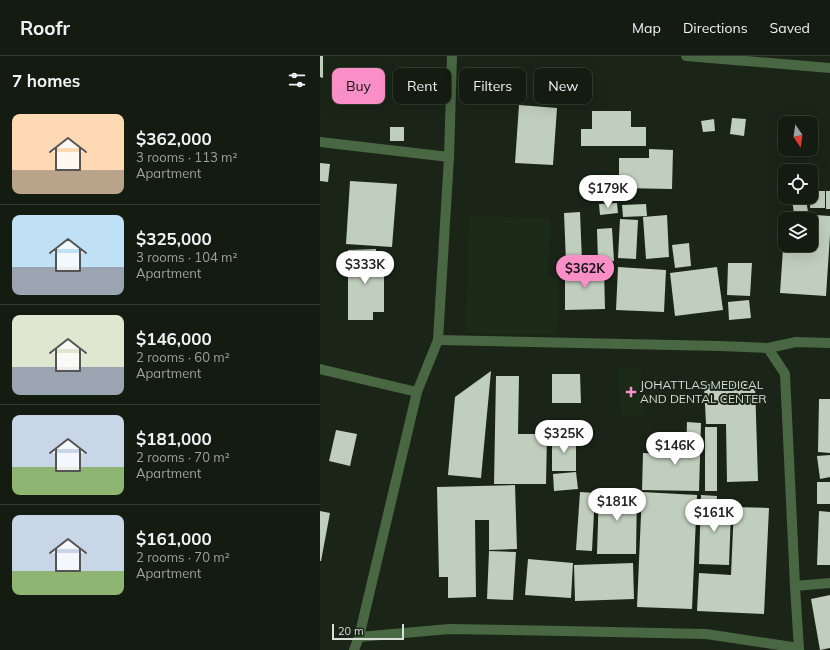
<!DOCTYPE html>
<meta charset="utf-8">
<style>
body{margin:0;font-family:Mulish,sans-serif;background:#21281f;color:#f1f3f6;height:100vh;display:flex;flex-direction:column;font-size:15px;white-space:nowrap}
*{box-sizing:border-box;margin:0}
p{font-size:13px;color:#9da19f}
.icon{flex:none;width:22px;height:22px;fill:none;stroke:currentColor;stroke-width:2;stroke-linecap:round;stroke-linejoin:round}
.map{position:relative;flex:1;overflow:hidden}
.panel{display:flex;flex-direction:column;background:#141b11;width:320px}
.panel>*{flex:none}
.guide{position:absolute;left:12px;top:12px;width:380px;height:36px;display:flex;gap:8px}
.needle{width:26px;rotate:167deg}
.fabs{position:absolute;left:458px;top:60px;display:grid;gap:8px}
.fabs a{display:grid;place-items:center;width:40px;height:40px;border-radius:8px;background:#141b11;box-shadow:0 4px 16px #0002,0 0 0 1px #333931;font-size:20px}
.scale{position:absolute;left:12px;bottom:10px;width:72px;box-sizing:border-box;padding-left:4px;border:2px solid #d8dfd6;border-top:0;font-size:11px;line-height:14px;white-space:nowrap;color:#d8dfd6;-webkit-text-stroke:3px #1a2417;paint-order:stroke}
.price{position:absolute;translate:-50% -34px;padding:0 9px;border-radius:14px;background:#fff;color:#222;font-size:13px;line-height:26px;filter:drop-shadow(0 1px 2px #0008)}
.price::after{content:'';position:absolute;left:50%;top:24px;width:12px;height:9px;margin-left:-6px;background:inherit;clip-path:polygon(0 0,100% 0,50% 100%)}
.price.on{background:#fa8fc8;color:#111}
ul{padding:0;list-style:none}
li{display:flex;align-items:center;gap:12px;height:100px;padding:0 12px}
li+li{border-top:1px solid #333931}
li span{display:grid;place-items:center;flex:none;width:112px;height:80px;border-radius:8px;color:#555}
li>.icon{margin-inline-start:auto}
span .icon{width:48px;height:48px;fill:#fffc;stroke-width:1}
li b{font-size:17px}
h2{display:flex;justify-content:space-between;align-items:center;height:48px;padding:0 12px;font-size:17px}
.tag{padding:0 14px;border-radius:8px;background:#141b11;box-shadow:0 4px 16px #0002,0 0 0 1px #333931;font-size:14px;line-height:36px}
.tag.on{background:#fa8fc8;color:#111}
header{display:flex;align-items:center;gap:24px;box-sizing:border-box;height:56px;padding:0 20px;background:#141b11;border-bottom:1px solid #333931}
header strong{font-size:19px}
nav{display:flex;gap:22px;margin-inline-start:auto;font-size:14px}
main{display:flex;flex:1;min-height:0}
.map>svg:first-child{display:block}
.built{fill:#1c2b18}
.building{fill:#c0cebd}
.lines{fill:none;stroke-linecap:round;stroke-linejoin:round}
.street{stroke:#496742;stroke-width:10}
.poi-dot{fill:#fa8fc8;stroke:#1a2417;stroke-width:1.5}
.labels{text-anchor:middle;stroke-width:4;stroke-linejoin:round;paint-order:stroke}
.poi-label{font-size:12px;fill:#d8dfd6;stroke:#1a2417;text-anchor:start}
</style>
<header>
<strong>Roofr</strong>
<nav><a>Map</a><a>Directions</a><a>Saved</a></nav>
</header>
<main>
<section class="panel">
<h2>7 homes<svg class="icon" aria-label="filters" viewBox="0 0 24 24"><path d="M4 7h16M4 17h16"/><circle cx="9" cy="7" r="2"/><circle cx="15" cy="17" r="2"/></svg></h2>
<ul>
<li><span style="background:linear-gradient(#ffd9b3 70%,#b9a48a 0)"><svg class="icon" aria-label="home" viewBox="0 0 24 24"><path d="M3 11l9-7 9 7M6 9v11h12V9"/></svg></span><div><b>$362,000</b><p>3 rooms · 113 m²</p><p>Apartment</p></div></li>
<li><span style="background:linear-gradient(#bfe0f5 65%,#9aa5b1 0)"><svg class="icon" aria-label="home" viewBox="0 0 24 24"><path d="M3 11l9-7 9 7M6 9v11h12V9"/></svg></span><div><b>$325,000</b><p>3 rooms · 104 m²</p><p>Apartment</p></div></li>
<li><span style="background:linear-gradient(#dfe7d0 65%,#9aa5b1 0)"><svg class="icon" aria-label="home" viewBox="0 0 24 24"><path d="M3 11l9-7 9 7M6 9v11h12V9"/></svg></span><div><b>$146,000</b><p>2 rooms · 60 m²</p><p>Apartment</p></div></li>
<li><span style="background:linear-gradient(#c9d6e8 65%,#8fb573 0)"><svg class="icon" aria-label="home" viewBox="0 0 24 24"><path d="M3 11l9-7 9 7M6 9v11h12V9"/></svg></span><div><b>$181,000</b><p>2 rooms · 70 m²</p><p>Apartment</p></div></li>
<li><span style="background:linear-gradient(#c9d6e8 70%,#8fb573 0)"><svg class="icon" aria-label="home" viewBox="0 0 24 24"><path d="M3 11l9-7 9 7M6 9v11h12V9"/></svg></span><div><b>$161,000</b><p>2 rooms · 70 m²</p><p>Apartment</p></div></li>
</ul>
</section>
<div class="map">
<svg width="510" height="594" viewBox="0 0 510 594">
<rect width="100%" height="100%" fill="#1a2417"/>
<g class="built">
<path d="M149 160 230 162 228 221 238 222 237 279 146 277Z"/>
<path d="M321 312 324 359 301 361 298 313Z"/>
</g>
<g class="building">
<path d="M0 0H3V22L0 21Z"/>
<path d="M199 49 237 52 233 109 195 107Z"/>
<path d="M272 55H311V71H326V90H261V73H272Z"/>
<path d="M412 62 426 63 424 80 410 78Z"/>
<path d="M394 63 395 75 383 76 381 65Z"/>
<rect x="70" y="71" width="14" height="14"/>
<path d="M329 93 353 94 352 133 299 132V102H329Z"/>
<path d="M0 107 10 108 8 126 0 125Z"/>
<path d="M30 125 77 128 72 191 26 188Z"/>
<path d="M491 135H505V152H490Z"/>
<rect x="506" y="135" width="4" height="18"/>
<path d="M486 143 488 156 474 157 472 144Z"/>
<path d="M297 147 298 157 280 159 279 148Z"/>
<path d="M326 148 327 160 303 161 302 149Z"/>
<path d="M260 156 262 205 246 206 244 157Z"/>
<path d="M465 157 510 160V179L506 240 460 237 464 178H465V189H491V163H465Z"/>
<path d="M347 159 349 201 326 203 323 161Z"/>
<path d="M300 163 318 164 316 203 298 202Z"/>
<path d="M292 172 294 205 278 206 277 173Z"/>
<path d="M369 187 371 210 355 212 352 189Z"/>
<path d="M56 193V208H64V256H53V264H28V194Z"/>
<path d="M408 207H432L430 240 407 239Z"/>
<path d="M298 211 346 214 344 256 296 254Z"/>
<path d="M397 211 403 254 355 260 350 217Z"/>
<path d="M245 213H284L285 253 245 254Z"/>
<path d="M429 244 431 262 409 264 408 246Z"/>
<path d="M171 315 161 422 128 419 135 341Z"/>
<path d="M232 318H260L261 347H232Z"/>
<path d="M176 320H199L198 378H227L226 428H174Z"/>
<path d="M435 327 438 425 407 426 406 368H386L384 328Z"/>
<path d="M499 343H510V397L498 396Z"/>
<path d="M367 366 381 367 379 435 322 434 323 397 366 399Z"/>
<rect x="385" y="371" width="12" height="64"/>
<path d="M16 374 37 378 30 410 9 405Z"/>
<path d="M256 381V415H232V382Z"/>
<path d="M510 399V421L500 423 497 400Z"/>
<path d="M256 416 258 433 234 435 233 418Z"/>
<rect x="497" y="426" width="13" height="22"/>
<path d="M195 429 197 493 169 494V464H155L156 541 128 542V521H119L117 431Z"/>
<path d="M279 433 317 434 316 498H277Z"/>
<path d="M260 436 275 437 272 495 256 494Z"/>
<path d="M322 436 377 439 372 553 317 551Z"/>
<path d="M381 439 397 440 396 456H411L409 509 379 508Z"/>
<path d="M414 451 449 452 444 558 377 555 379 517 411 519Z"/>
<path d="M0 455 10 457 1 505H0Z"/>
<path d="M499 455 510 456V509H497Z"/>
<path d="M169 495 196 496 193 544 167 543Z"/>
<path d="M208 503 253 507 251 542 205 539Z"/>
<path d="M313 507 314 543 255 545 254 509Z"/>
<path d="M510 539V592L500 594 491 543Z"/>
</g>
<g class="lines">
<g class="street">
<path d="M366 0 510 12"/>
<path d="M0 86 129 101"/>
<path d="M118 284 400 290 448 292 465 318 475 530 479 594"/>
<path d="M448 292 476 286 510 287"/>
<path d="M0 313 97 336"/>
<path d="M475 530 510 527"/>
<path d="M39 581 129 573 243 575 386 578 479 592"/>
<path d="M34 594 39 581 97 336 118 284 129 101 132 0"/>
</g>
</g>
<path class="poi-dot" d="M309 330h4v4h4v4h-4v4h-4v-4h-4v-4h4z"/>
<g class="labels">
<g class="poi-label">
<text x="320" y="333">JOHATTLAS MEDICAL<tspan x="320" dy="14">AND DENTAL CENTER</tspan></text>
</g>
</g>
</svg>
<div class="fabs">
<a><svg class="needle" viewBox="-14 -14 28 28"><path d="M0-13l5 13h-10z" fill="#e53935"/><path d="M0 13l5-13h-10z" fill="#9da19f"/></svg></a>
<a><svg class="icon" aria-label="locate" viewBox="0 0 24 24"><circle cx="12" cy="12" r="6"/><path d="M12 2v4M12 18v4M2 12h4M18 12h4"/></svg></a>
<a><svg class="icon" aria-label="layers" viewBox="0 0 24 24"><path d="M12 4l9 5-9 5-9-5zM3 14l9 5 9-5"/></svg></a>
</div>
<div class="scale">20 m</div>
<b class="price" style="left:288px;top:153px">$179K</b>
<b class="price" style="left:45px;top:229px">$333K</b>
<b class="price on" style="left:265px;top:233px">$362K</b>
<b class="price" style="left:244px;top:398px">$325K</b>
<b class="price" style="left:355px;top:410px">$146K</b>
<b class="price" style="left:297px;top:466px">$181K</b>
<b class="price" style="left:394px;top:477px">$161K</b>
<div class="guide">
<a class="tag on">Buy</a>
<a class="tag">Rent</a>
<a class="tag">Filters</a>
<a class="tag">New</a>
</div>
</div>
</main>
